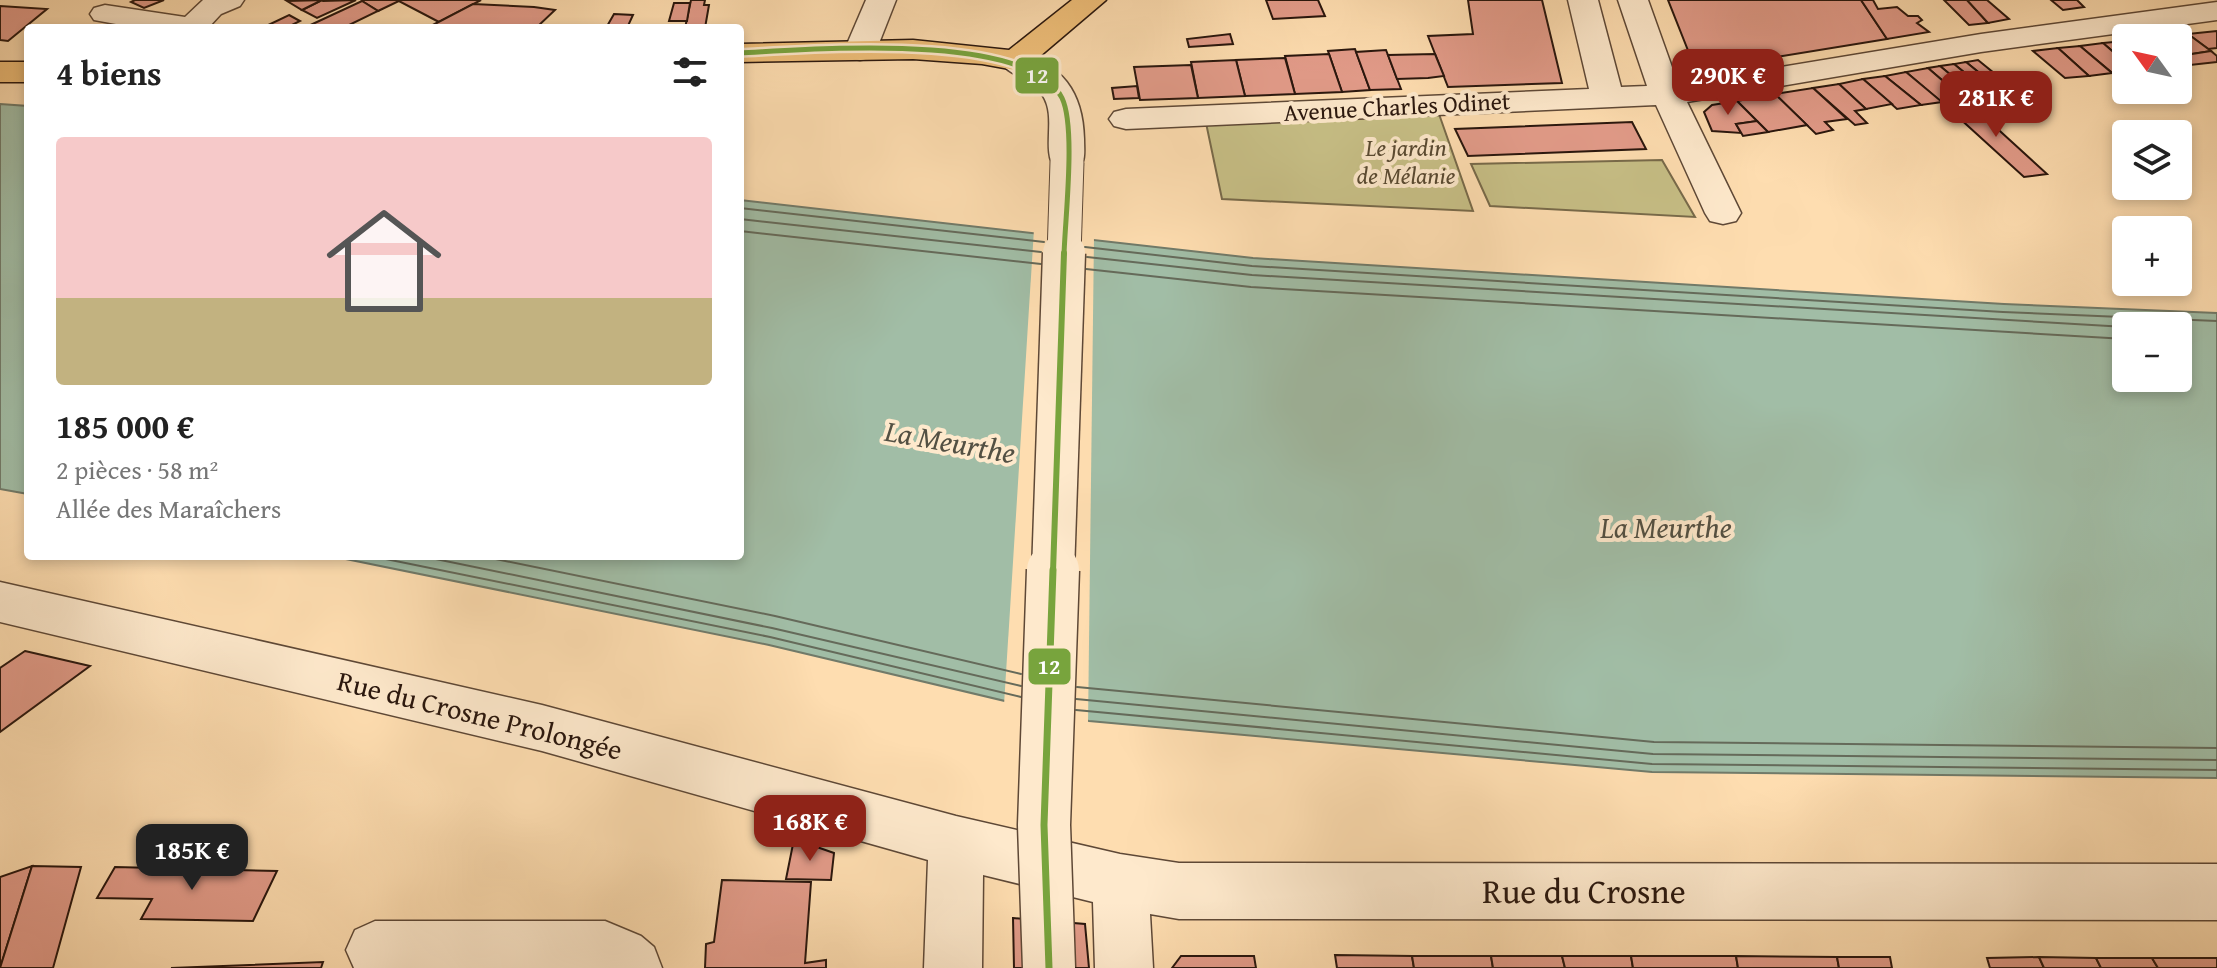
<!DOCTYPE html>
<html lang="fr">
<meta charset="utf-8">
<style>
body{margin:0;font-family:"Gentium Book Plus",serif;background:#f2f2f2;color:#222;height:100vh;display:flex;flex-direction:column;font-size:30px;white-space:nowrap}
*{box-sizing:border-box;margin:0}
p{font-size:26px;color:#767676}
.icon{flex:none;width:44px;height:44px;fill:none;stroke:currentColor;stroke-width:2;stroke-linecap:round;stroke-linejoin:round}
.map{position:relative;flex:1;overflow:hidden}
.details{position:absolute;left:24px;top:24px;width:720px;height:536px;display:flex;flex-direction:column;background:#fff;border-radius:8px;box-shadow:0 4px 12px #0003}
.details>*{flex:none}
.needle{width:52px;rotate:303deg}
.buttons{position:absolute;left:2112px;top:24px;display:grid;gap:16px}
.buttons a{display:grid;place-items:center;width:80px;height:80px;border-radius:8px;background:#fff;box-shadow:0 4px 12px #0003;font-size:40px}
.price{position:absolute;translate:-50% -68px;padding:0 18px;border-radius:16px;background:#8f2418;color:#fff;font-size:26px;line-height:52px;filter:drop-shadow(0 2px 4px #0008)}
.price::after{content:'';position:absolute;left:50%;top:48px;width:24px;height:18px;margin-left:-12px;background:inherit;clip-path:polygon(0 0,100% 0,50% 100%)}
.price.active{background:#222;color:#fff}
ul{padding:0;list-style:none}
li{display:grid;align-content:center;gap:16px;height:424px;padding:0 32px}
li+li{border-top:2px solid #e0e0e0}
li span{display:grid;place-items:center;height:248px;border-radius:8px;color:#555}
li>.icon{margin-inline-start:auto}
span .icon{width:144px;height:144px;fill:#fffc;stroke-width:1}
li b{font-size:34px}
h2{display:flex;justify-content:space-between;align-items:center;height:96px;padding:0 32px;font-size:34px}
.map>svg:first-child{display:block}
.green{fill:#c7bf86;stroke:#786a4a;stroke-width:2}
.water{fill:#a1bda6;stroke:#717a69;stroke-width:2;fill-rule:evenodd}
.pier{fill:#feddb0}
.lines{fill:none;stroke-linecap:round;stroke-linejoin:round}
.shore{stroke:#656a5a;stroke-width:2}
.building{fill:#e29b89;stroke:#29160d;stroke-width:2}
.minor-casing{stroke:#5e4836;stroke-width:3}
.major-casing{stroke:#29160d;stroke-width:3}
.minor{fill:#fee9cc;fill-rule:evenodd}
.major{fill:#efbe78;fill-rule:evenodd}
.minor-bridge-far2-casing{stroke:#5e4836;stroke-width:35;stroke-linecap:butt}
.minor-bridge-far1-casing{stroke:#5e4836;stroke-width:45;stroke-linecap:butt}
.minor-bridge-casing{stroke:#5e4836;stroke-width:55;stroke-linecap:butt}
.minor-bridge-far2{stroke:#fee9cc;stroke-width:33}
.minor-bridge-far1{stroke:#fee9cc;stroke-width:42}
.minor-bridge{stroke:#fee9cc;stroke-width:52}
.bus-1-far2-casing{stroke:#fee9cc;stroke-width:10}
.bus-1-far1-casing{stroke:#fee9cc;stroke-width:12}
.bus-1-casing{stroke:#fee9cc;stroke-width:13}
.bus-1-far2{stroke:#78a43d;stroke-width:5}
.bus-1-far1{stroke:#78a43d;stroke-width:6}
.bus-1{stroke:#78a43d;stroke-width:7}
.labels{text-anchor:middle;stroke-width:8;stroke-linejoin:round;paint-order:stroke}
.far-street-label{font-size:24px;fill:#29160d;stroke:#fee9cc}
.far-park-label{font-size:24px;font-style:italic;fill:#584931;stroke:#fee9cc}
.street-label{font-size:28px;fill:#29160d;stroke:#fee9cc}
.water-label{font-size:30px;font-style:italic;fill:#535043;stroke:#fee9cc}
.near-street-label{font-size:34px;fill:#29160d;stroke:#fee9cc}
.line-badge{stroke:#fee9cc;stroke-width:3}
.badge-label{font-size:22px;text-anchor:middle;font-weight:bold;fill:#fff}
</style>
<div class="map">
<svg width="2217" height="968" viewBox="0 0 2217 968">
<rect width="100%" height="100%" fill="#feddb0"/>
<filter id="stains"><feTurbulence type="fractalNoise" baseFrequency=".0025" numOctaves="4"/><feColorMatrix values="0 0 0 0 .2 0 0 0 0 .09 0 0 0 0 .02 0 0 0 .5 -.17"/></filter>
<radialGradient id="worn" r=".72"><stop offset=".6" stop-color="#630" stop-opacity="0"/><stop offset="1" stop-color="#630" stop-opacity=".3"/></radialGradient>
<g class="green">
<path d="M1439 114 1473 211 1222 199 1206 123Z"/>
<path d="M1662 160 1695 217 1490 206 1471 164Z"/>
</g>
<g class="water">
<path d="M0 104 28 106V494L0 489Z"/>
<path d="M740 200 1253 258 2004 304 2217 313V778L1652 772 1089 721 769 645 331 556H740ZM2126 326H2178V378H2126Z"/>
</g>
<path class="pier" d="M1034 229 1094 236 1088 725 1004 705Z"/>
<g class="lines">
<g class="shore">
<path d="M740 208 1044 242"/>
<path d="M740 219 1041 252"/>
<path d="M740 231 1041 264"/>
<path d="M1085 247 1252 266 2003 312 2217 321"/>
<path d="M1087 257 1252 275 2126 327"/>
<path d="M1086 269 1251 287 2126 339"/>
<path d="M371 556 770 637 1021 697"/>
<path d="M421 556 772 628 1021 686"/>
<path d="M481 556 775 616 1021 674"/>
<path d="M1077 687 1654 742 2217 748"/>
<path d="M1076 699 1653 754 2217 760"/>
<path d="M1076 710 1652 764 2217 770"/>
</g>
</g>
<g class="building">
<path d="M135 0H164L144 8 131 2Z"/>
<path d="M322 0 323 1 356 0 317 18 302 10Z"/>
<path d="M322 0 302 10 287 1 326 0Z"/>
<path d="M364 0H397L399 1 378 11 362 1Z"/>
<path d="M397 0H481L439 22Z"/>
<path d="M691 0H705L704 5H709L705 28H685Z"/>
<path d="M1266 0H1318L1325 16 1273 19Z"/>
<path d="M1468 0H1542L1562 83 1448 87 1428 36 1473 34Z"/>
<path d="M1668 0H1861L1887 39 1708 68 1693 63Z"/>
<path d="M1861 0H1873L1878 9 1897 7 1908 16H1918L1922 20 1917 23 1929 32 1887 39Z"/>
<path d="M1944 0H1967L1988 23 1969 25Z"/>
<path d="M1967 0H1987L2009 19 1988 23Z"/>
<path d="M2051 0H2077L2084 7 2063 10Z"/>
<path d="M362 1 378 11 343 28H304Z"/>
<path d="M674 3H690L687 21H669Z"/>
<path d="M473 4 534 7 555 10 536 28H427Z"/>
<path d="M0 6 47 9 8 41 0 40Z"/>
<path d="M614 14 633 15 627 28H606Z"/>
<path d="M289 15 300 21 286 28H262Z"/>
<path d="M2217 31V48L2208 49 2188 34Z"/>
<path d="M1230 34 1233 44 1189 47 1187 39Z"/>
<path d="M2188 34 2211 51 2179 56 2178 38H2156Z"/>
<path d="M2124 41 2126 43V63L2103 43Z"/>
<path d="M2103 43 2126 63V74L2116 76 2080 46Z"/>
<path d="M2080 46 2112 73 2089 76 2058 48Z"/>
<path d="M2058 48 2089 76 2065 78 2033 51Z"/>
<path d="M1355 49 1370 90 1342 92 1328 51Z"/>
<path d="M1386 50 1401 89 1370 90 1356 52Z"/>
<path d="M2211 51 2217 56V62L2190 65 2179 56Z"/>
<path d="M1329 54 1342 92 1295 94 1285 56Z"/>
<path d="M1435 54 1444 76 1428 78 1397 79 1388 55Z"/>
<path d="M1285 58 1295 94 1245 96 1236 60Z"/>
<path d="M1236 60 1245 96 1198 98 1191 62Z"/>
<path d="M1978 60 2000 78 1988 80 1966 62Z"/>
<path d="M1966 62 1988 80 1976 82 1954 64Z"/>
<path d="M1954 64 1976 82 1963 85 1940 66Z"/>
<path d="M1191 65 1198 98 1140 100 1134 67Z"/>
<path d="M1940 66 1963 85 1950 87 1928 68Z"/>
<path d="M1928 68 1950 87 1967 101 1946 106 1906 72Z"/>
<path d="M1906 72 1942 102 1921 105 1885 76Z"/>
<path d="M1885 76 1921 105 1897 109 1863 79Z"/>
<path d="M1863 79 1892 104 1866 109 1839 84Z"/>
<path d="M1839 84 1866 109 1855 111 1867 123 1855 125 1813 88Z"/>
<path d="M1137 86 1139 98 1114 99 1112 88Z"/>
<path d="M1813 88 1847 119 1825 122 1833 130 1816 134 1775 94Z"/>
<path d="M1775 94 1807 125 1768 132 1737 101Z"/>
<path d="M1737 101 1757 121 1736 124 1741 133 1712 131 1704 112 1712 105Z"/>
<path d="M1967 101 2047 174 2024 177 1946 106Z"/>
<path d="M1757 121 1768 132 1743 136 1736 124Z"/>
<path d="M1632 122 1646 149 1468 156 1455 129Z"/>
<path d="M25 651 90 666 0 732V668Z"/>
<path d="M794 839 834 853 831 880 786 879Z"/>
<path d="M32 866 0 968V877Z"/>
<path d="M32 866 81 867 53 968H0Z"/>
<path d="M115 867 277 871 253 921 141 919 152 899 97 898Z"/>
<path d="M722 880 811 882 805 963 826 960V968H705L706 944 714 942Z"/>
<path d="M1013 918 1085 924 1089 968H1014Z"/>
<path d="M1335 955 1412 956 1414 968H1337Z"/>
<path d="M1181 956H1254L1256 968H1172Z"/>
<path d="M1412 956H1491L1493 968H1414Z"/>
<path d="M1491 956H1562L1565 968H1493Z"/>
<path d="M1562 956H1631L1633 968H1565Z"/>
<path d="M1631 956H1736L1738 968H1633Z"/>
<path d="M1736 956 1837 957 1839 968H1738Z"/>
<path d="M1837 957H1890L1892 968H1839Z"/>
<path d="M2039 957 2044 968H1990L1987 958Z"/>
<path d="M2039 957 2096 958 2101 968H2044Z"/>
<path d="M2096 958H2152L2158 968H2101Z"/>
<path d="M2152 958H2217V968H2158Z"/>
<path d="M323 962 321 968H171Z"/>
</g>
<g class="lines">
<defs>
<g id="minor">
<path d="M203 0H244L240 6 221 14 208 28H138L94 20 90 14 94 8 105 5 185 17Z"/>
<path d="M866 0H896L876 51 871 58 860 60 849 58 844 51Z"/>
<path d="M1568 0H1598L1621 87 1647 86 1618 0H1648L1678 84 1981 34 2217 2V20L1981 52 1687 102 1741 213 1736 221 1723 224 1710 221 1705 213 1656 105 1126 129 1114 126 1109 119 1114 112 1126 109 1589 89Z"/>
<path d="M1015 52C1062 63 1083 92 1084 139 1084 150 1086 160 1079 169L1067 173 1055 169C1041 149 1057 118 1043 96 1033 78 1010 77 999 61L1004 54Z"/>
<path d="M0 582 542 705 956 816 1120 854 1179 863 2217 864V920L1179 919 1150 914 1153 968H1095L1093 902 983 875 982 968H924L928 860 542 751 0 622Z"/>
<path d="M375 921H605L641 936 654 947 662 968H354L346 950 355 930Z"/>
</g>
<g id="major">
<path d="M1072 0H1106L1026 68 1015 70 982 64 913 59 740 62V44L913 40 1009 50Z"/>
<rect x="0" y="62" width="28" height="20"/>
</g>
</defs>
<use href="#minor" class="minor-casing"/>
<use href="#major" class="major-casing"/>
<use href="#minor" class="minor"/>
<use href="#major" class="major"/>
<defs>
<path id="minor-bridge-far2" d="M1064 255 1067 162"/>
<path id="minor-bridge-far1" d="M1053 572 1064 253"/>
<path id="minor-bridge" d="M1049 968 1044 825 1053 570"/>
</defs>
<use href="#minor-bridge-far2" class="minor-bridge-far2-casing"/>
<use href="#minor-bridge-far1" class="minor-bridge-far1-casing"/>
<use href="#minor-bridge" class="minor-bridge-casing"/>
<use href="#minor-bridge-far2" class="minor-bridge-far2"/>
<use href="#minor-bridge-far1" class="minor-bridge-far1"/>
<use href="#minor-bridge" class="minor-bridge"/>
<defs>
<path id="bus-1-far2" d="M740 53C805 50 1028 30 1062 98 1076 127 1065 219 1064 255"/>
<path id="bus-1-far1" d="M1053 572 1064 253"/>
<path id="bus-1" d="M1049 968 1044 825 1053 570"/>
</defs>
<use href="#bus-1-far2" class="bus-1-far2-casing"/>
<use href="#bus-1-far1" class="bus-1-far1-casing"/>
<use href="#bus-1" class="bus-1-casing"/>
<use href="#bus-1-far2" class="bus-1-far2"/>
<use href="#bus-1-far1" class="bus-1-far1"/>
<use href="#bus-1" class="bus-1"/>
</g>
<g class="labels">
<g class="far-street-label">
<text transform="translate(1397 107) rotate(-3)" y="8">Avenue Charles Odinet</text>
</g>
<g class="far-park-label">
<text x="1406" y="156">Le jardin<tspan x="1406" dy="28">de Mélanie</tspan></text>
</g>
<g class="street-label">
<text transform="translate(480 715) rotate(14)" y="10">Rue du Crosne Prolongée</text>
</g>
<g class="water-label">
<text transform="translate(950 442) rotate(10)" y="10">La Meurthe</text>
<text x="1666" y="538">La Meurthe</text>
</g>
<g class="near-street-label">
<text x="1584" y="903">Rue du Crosne</text>
</g>
</g>
<g class="line-badge">
<rect x="1014" y="56" width="46" height="39" rx="8" fill="#78a43d"/>
<rect x="1027" y="647" width="45" height="39" rx="8" fill="#78a43d"/>
</g>
<g class="badge-label">
<text x="1037" y="83">12</text>
<text x="1049" y="674">12</text>
</g>
<rect width="100%" height="100%" filter="url(#stains)"/>
<rect width="100%" height="100%" fill="url(#worn)"/>
</svg>
<div class="buttons">
<a><svg class="needle" viewBox="-14 -14 28 28"><path d="M0-13l5 13h-10z" fill="#e53935"/><path d="M0 13l5-13h-10z" fill="#767676"/></svg></a>
<a><svg class="icon" aria-label="layers" viewBox="0 0 24 24"><path d="M12 4l9 5-9 5-9-5zM3 14l9 5 9-5"/></svg></a>
<a>+</a>
<a>−</a>
</div>
<b class="price" style="left:1728px;top:117px">290K €</b>
<b class="price" style="left:1996px;top:139px">281K €</b>
<b class="price" style="left:810px;top:863px">168K €</b>
<b class="price active" style="left:192px;top:892px">185K €</b>
<section class="details">
<h2>4 biens<svg class="icon" aria-label="filters" viewBox="0 0 24 24"><path d="M4 7h16M4 17h16"/><circle cx="9" cy="7" r="2"/><circle cx="15" cy="17" r="2"/></svg></h2>
<ul>
<li><span style="background:linear-gradient(#f6c9c9 65%,#c2b280 0)"><svg class="icon" aria-label="home" viewBox="0 0 24 24"><path d="M3 11l9-7 9 7M6 9v11h12V9"/></svg></span><div><b>185 000 €</b><p>2 pièces · 58 m²</p><p>Allée des Maraîchers</p></div></li>
</ul>
</section>
</div>
